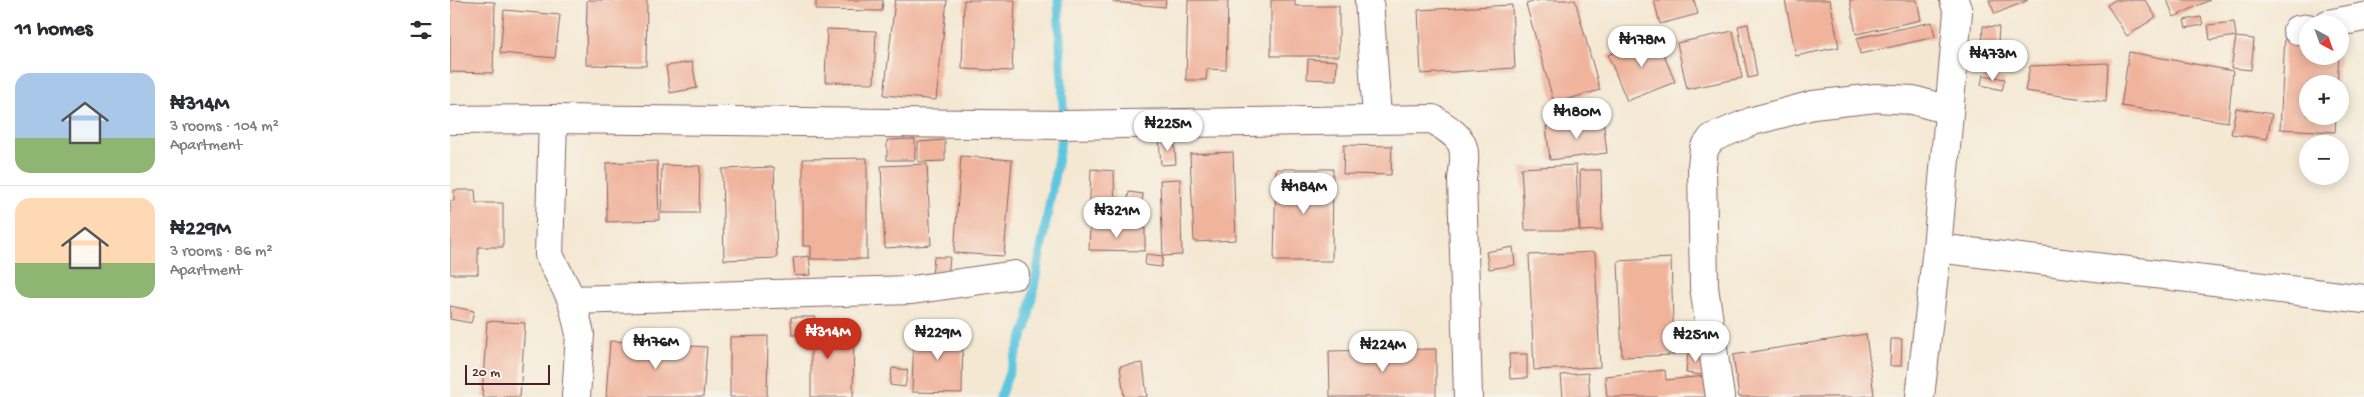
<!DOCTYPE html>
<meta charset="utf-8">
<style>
body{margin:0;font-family:"Gochi Hand",sans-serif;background:#f7f7f7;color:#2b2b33;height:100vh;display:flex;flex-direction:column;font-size:19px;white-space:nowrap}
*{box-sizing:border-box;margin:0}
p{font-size:16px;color:#7c7c81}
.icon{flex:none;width:28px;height:28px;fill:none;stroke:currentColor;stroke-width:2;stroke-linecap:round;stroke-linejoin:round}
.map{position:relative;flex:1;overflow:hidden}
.sheet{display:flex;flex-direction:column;background:#fff;width:450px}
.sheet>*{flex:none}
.needle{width:32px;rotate:139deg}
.buttons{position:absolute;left:1849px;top:15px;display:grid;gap:10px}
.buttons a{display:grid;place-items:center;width:50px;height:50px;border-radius:50%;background:#fff;box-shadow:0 2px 12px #0003;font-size:25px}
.scale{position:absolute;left:15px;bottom:12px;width:85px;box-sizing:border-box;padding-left:5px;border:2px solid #4a1f2b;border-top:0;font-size:14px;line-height:18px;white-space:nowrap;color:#4a1f2b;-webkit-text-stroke:4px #f7f3e8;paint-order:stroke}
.price{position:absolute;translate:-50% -42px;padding:0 11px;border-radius:18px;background:#fff;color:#222;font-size:16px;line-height:32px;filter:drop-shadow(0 1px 2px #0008)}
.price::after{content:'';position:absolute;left:50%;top:30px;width:15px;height:11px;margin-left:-8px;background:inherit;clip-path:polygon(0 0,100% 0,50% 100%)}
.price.selected{background:#c8321e;color:#fff}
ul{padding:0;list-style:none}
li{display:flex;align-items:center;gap:15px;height:125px;padding:0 15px}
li+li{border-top:1px solid #e1e1e2}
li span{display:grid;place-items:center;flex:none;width:140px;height:100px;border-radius:15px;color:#555}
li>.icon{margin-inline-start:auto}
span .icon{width:60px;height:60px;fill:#fffc;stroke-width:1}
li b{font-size:21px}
h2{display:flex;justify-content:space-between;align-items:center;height:60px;padding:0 15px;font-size:21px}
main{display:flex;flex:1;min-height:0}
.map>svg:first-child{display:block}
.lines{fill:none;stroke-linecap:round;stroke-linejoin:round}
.stream{stroke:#61c6df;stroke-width:9}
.building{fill:#f0b39c}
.minor-casing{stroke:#866566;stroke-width:30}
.tertiary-casing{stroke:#866566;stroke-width:30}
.minor{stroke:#fff;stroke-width:28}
.tertiary{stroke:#fff;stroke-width:28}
</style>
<main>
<section class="sheet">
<h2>11 homes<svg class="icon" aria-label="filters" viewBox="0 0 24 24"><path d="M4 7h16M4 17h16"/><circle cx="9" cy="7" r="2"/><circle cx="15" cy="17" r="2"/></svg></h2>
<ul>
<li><span style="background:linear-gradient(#a9c7e8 65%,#8fb573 0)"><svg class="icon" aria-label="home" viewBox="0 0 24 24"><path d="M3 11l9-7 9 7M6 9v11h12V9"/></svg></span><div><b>₦314M</b><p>3 rooms · 104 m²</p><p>Apartment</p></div></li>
<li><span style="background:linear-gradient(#ffd9b3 65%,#8fb573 0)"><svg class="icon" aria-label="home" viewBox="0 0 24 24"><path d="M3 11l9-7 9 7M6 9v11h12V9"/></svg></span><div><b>₦229M</b><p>3 rooms · 86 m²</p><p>Apartment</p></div></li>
</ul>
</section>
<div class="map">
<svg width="1914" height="397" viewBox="0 0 1914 397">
<rect width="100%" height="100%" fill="#f7f3e8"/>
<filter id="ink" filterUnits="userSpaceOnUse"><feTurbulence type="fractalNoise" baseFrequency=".02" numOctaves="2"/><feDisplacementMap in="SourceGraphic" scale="10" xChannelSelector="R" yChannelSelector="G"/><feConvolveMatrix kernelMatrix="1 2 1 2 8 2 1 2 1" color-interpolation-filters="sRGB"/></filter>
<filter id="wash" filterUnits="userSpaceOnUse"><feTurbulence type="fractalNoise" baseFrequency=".0096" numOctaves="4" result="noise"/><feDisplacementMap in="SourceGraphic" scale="20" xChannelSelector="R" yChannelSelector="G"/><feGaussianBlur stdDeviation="1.12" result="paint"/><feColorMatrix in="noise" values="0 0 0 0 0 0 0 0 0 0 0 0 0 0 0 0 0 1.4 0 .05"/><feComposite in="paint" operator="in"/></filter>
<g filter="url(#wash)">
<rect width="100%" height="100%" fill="#f4e8d3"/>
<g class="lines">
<path class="stream" d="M550 397 577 325 614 125 608 0"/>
</g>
<g id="blocks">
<g class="building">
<path d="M0 0 45 2 43 73 0 72Z"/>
<path d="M137 0H197L196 66 136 65Z"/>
<path d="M366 0H433L432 11 366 10Z"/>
<path d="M445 0H497L486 100 434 95Z"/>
<path d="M514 0H565L562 71 512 69Z"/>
<path d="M664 0H716L715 7 663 2Z"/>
<path d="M738 0H778L776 70 757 69 756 80H736Z"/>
<path d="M821 0H845V6H889V56H821Z"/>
<path d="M1090 0H1125L1150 90 1104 103 1076 4Z"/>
<path d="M1204 0H1244L1248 14 1210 24Z"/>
<path d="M1335 0H1380L1389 47 1346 56Z"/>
<path d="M1400 0H1467L1471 20 1406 34Z"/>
<path d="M1539 0H1578L1545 14Z"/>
<path d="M1665 0H1695L1706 17 1677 36 1657 5Z"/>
<path d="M1717 0H1760L1724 17Z"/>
<path d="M1062 5 1065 68 971 74 968 10Z"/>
<path d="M54 10 110 15 105 58 50 53Z"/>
<path d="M1751 17 1753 25 1736 28 1734 20Z"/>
<path d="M1482 22 1485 37 1410 54 1407 38Z"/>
<path d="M1784 22 1786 36 1760 40 1758 25Z"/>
<path d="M1298 24 1307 76 1298 78 1288 26Z"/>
<path d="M1533 26 1549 27 1547 55 1532 54Z"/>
<path d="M377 29 426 31 424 83 375 82Z"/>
<path d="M1283 31 1292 78 1237 89 1227 43Z"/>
<path d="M1206 36 1225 82 1177 101 1158 55Z"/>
<path d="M1786 37 1804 39 1801 70 1781 68Z"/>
<path d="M1835 37 1858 38V56H1889L1887 84H1858V116H1886L1885 132 1830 129Z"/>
<path d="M1679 52 1783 71 1778 122 1671 106Z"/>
<path d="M858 59 887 61 886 80 857 79Z"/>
<path d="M242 62 247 88 220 93 216 66Z"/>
<path d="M1658 63 1656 102 1575 91 1580 66Z"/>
<path d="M1533 75 1555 79 1552 90 1531 85Z"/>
<path d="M1786 108 1822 114 1817 139 1781 134Z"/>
<path d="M1153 119 1157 153 1100 160 1096 126Z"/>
<path d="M724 138 726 164 711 165 709 139Z"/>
<path d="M465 139V160H437V140Z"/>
<path d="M495 140V161L468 162V142Z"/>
<path d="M894 145 942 146 941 175 893 174Z"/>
<path d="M783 152 786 240 744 242 740 154Z"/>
<path d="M511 156 562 160 554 256 504 253Z"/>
<path d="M417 158V259H361V246H353V159Z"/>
<path d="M207 161 209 220 157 222 156 163Z"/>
<path d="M477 164 481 245 435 248 431 166Z"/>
<path d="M212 165 250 166 249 213H211Z"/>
<path d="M1126 165 1129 230H1075L1071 168Z"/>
<path d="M324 167 327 258 274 260 272 169Z"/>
<path d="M641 169 664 171 665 226 639 225Z"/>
<path d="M826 169H883L882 261H824Z"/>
<path d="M1130 170H1151L1152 230 1130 231Z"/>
<path d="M730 179 732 255 713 256 711 267 695 265 696 254 713 256 710 180Z"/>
<path d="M4 190H25L26 203H53V247H28V274H0V201H4Z"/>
<path d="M679 192 693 194 690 218 675 216Z"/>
<path d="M640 228H695V251L639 250Z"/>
<path d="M1063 247 1065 265 1039 269 1036 252Z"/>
<path d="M1145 252 1150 367 1084 370 1079 255Z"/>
<path d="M359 256 361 275 345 276 343 258Z"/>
<path d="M484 257H500L498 276 482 275Z"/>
<path d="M1221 258 1224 355 1172 357 1168 261Z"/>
<path d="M0 306 24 311 21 323 0 319Z"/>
<path d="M341 317H366V335H404L403 397H361V335H342Z"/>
<path d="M37 321 75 323 70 397H32Z"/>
<path d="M464 329 513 330 512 393 462 392Z"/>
<path d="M1416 334 1424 395 1409 397H1289L1283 355Z"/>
<path d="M318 336 317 397H280V337Z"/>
<path d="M1441 339H1452L1451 366H1440Z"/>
<path d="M160 341 257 347 253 397H156Z"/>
<path d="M986 349V397H880L879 351Z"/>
<path d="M1238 351 1257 353 1254 375 1236 373Z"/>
<path d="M1059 354H1077V378L1060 379Z"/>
<path d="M693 363 697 397H674L670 366Z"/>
<path d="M442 368 458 370 455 387 440 385Z"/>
<path d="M1215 370 1216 380 1256 376 1258 397H1157L1155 376Z"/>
<path d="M1138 373 1140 397H1113L1111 375Z"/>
</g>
</g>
</g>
<g filter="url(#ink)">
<use href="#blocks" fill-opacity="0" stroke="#866566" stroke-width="1"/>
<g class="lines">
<defs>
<g id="minor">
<path d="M919 0 927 118"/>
<path d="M1878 24 1914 17"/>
<path d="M1847 30 1858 28"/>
<path d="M103 119 99 255 122 300 130 334 126 397"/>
<path d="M1487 248 1914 299"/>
<path d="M122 300 462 290 565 275"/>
<path d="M1270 397 1254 287 1252 166 1254 149 1262 138 1303 121 1363 105 1426 98 1463 100 1498 110"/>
<path d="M1470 397 1487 248 1508 12 1504 0"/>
</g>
<path id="tertiary" d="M0 120 103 119 614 125 983 119C1013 139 1018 142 1012 179L1018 397"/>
</defs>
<use href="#minor" class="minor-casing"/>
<use href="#tertiary" class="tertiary-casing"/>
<use href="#minor" class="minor"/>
<use href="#tertiary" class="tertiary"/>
</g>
</g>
</svg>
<div class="buttons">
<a><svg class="needle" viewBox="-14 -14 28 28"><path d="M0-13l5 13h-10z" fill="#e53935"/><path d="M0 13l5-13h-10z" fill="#7c7c81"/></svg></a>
<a>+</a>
<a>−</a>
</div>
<div class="scale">20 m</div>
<b class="price" style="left:1192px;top:68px">₦178M</b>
<b class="price" style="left:1543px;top:82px">₦473M</b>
<b class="price" style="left:1127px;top:140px">₦180M</b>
<b class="price" style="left:718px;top:152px">₦225M</b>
<b class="price" style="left:854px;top:215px">₦184M</b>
<b class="price" style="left:667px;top:239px">₦321M</b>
<b class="price selected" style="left:378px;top:360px">₦314M</b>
<b class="price" style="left:488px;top:361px">₦229M</b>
<b class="price" style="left:1246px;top:363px">₦251M</b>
<b class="price" style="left:206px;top:370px">₦176M</b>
<b class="price" style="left:933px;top:373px">₦224M</b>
</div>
</main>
